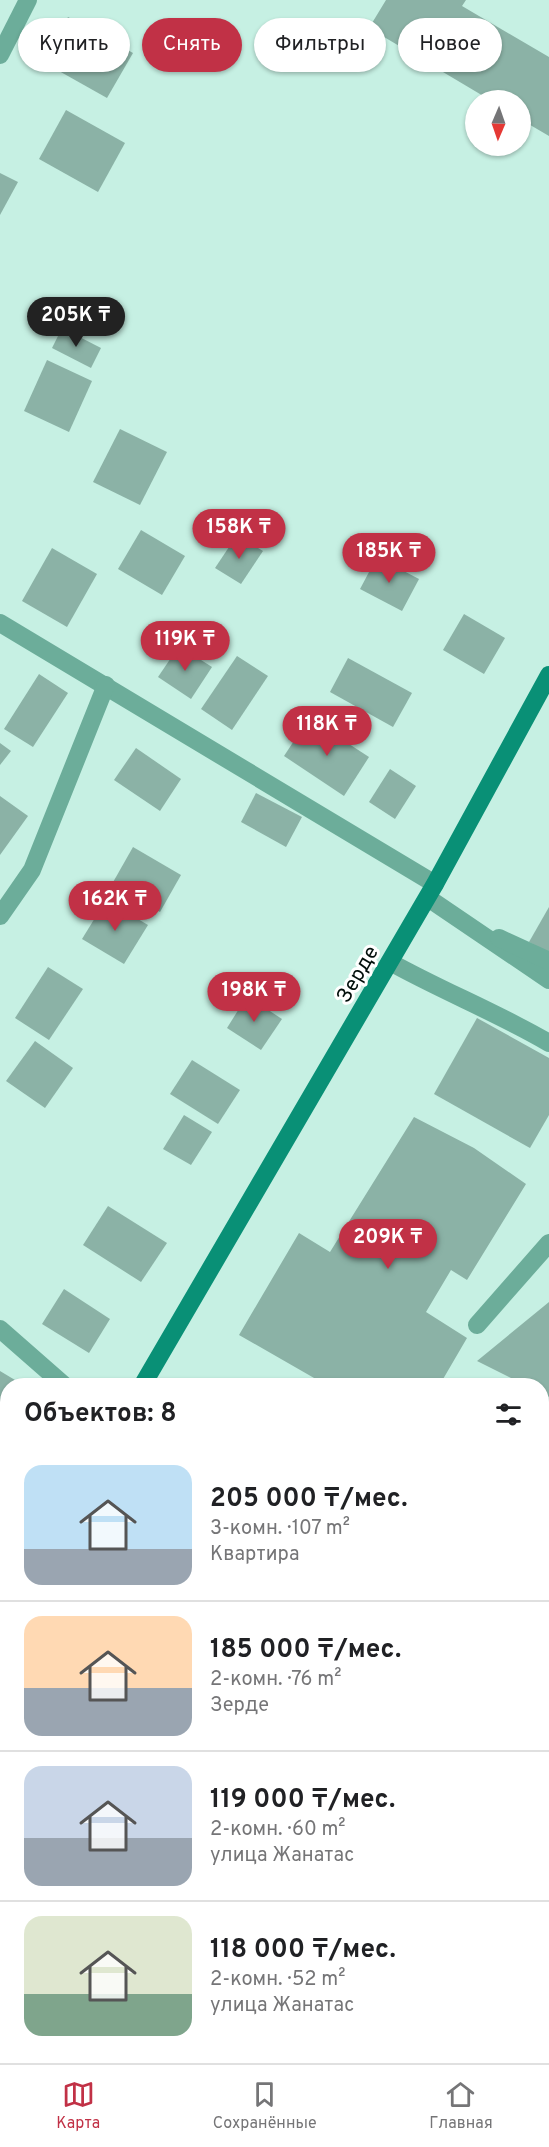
<!DOCTYPE html>
<html lang="ru">
<meta charset="utf-8">
<style>
body{margin:0;font-family:Overpass,sans-serif;background:#f6f6f6;color:#202124;height:100vh;display:flex;flex-direction:column;font-size:22px;white-space:nowrap}
*{box-sizing:border-box;margin:0}
p{font-size:20px;color:#757577}
.icon{flex:none;width:33px;height:33px;fill:none;stroke:currentColor;stroke-width:2;stroke-linecap:round;stroke-linejoin:round}
.map{position:relative;flex:1;overflow:hidden}
.panel{position:absolute;left:0px;top:1378px;width:549px;height:686px;display:flex;flex-direction:column;background:#fff;border-radius:24px 24px 0 0;box-shadow:0 2px 4px #0004}
.panel>*{flex:none}
.hud{position:absolute;left:18px;top:18px;width:513px;height:54px;display:flex;gap:12px}
.needle{width:39px;rotate:182deg}
.fabs{position:absolute;left:465px;top:90px;display:grid;gap:12px}
.fabs a{display:grid;place-items:center;width:66px;height:66px;border-radius:50%;background:#fff;box-shadow:0 2px 4px #0004;font-size:30px}
.price{position:absolute;translate:-50% -51px;padding:0 14px;border-radius:21px;background:#c13146;color:#fff;font-size:20px;line-height:39px;filter:drop-shadow(0 2px 3px #0008)}
.price::after{content:'';position:absolute;left:50%;top:36px;width:18px;height:14px;margin-left:-9px;background:inherit;clip-path:polygon(0 0,100% 0,50% 100%)}
.price.on{background:#222;color:#fff}
ul{padding:0;list-style:none}
li{display:flex;align-items:center;gap:18px;height:150px;padding:0 24px}
li+li{border-top:2px solid #e0e0e0}
li span{display:grid;place-items:center;flex:none;width:168px;height:120px;border-radius:18px;color:#555}
li>.icon{margin-inline-start:auto}
span .icon{width:72px;height:72px;fill:#fffc;stroke-width:1}
li b{font-size:26px}
h2{display:flex;justify-content:space-between;align-items:center;height:72px;padding:0 24px;font-size:26px}
.chip{padding:0 21px;border-radius:27px;background:#fff;box-shadow:0 2px 4px #0004;font-size:21px;line-height:54px}
.chip.on{background:#c13146;color:#fff}
.menu{display:flex;justify-content:space-around;align-items:center;height:84px;border-top:2px solid #e0e0e0;background:#fff;font-size:16px;color:#757577}
.menu a{display:grid;justify-items:center;gap:3px}
.menu .on{color:#c13146}
.map>svg:first-child{display:block}
.building{fill:#8bb2a6}
.lines{fill:none;stroke-linecap:round;stroke-linejoin:round}
.lane{stroke:#6cad9a;stroke-width:18}
.street{stroke:#6cad9a;stroke-width:18}
.secondary{stroke:#099076;stroke-width:18}
.labels{text-anchor:middle;stroke-width:6;stroke-linejoin:round;paint-order:stroke}
.street-label{font-size:21px;fill:#020f0b;stroke:#fff}
</style>
<div class="map">
<svg width="549" height="2063" viewBox="0 0 549 2063">
<rect width="100%" height="100%" fill="#c6f0e3"/>
<g class="building">
<path d="M386 0H466L462 6 549 57V136L520 119V100H490L369 28Z"/>
<path d="M68 17 133 53 107 98 43 62Z"/>
<path d="M66 110 125 143 98 192 39 159Z"/>
<path d="M0 173 18 182 0 215Z"/>
<path d="M62 328 101 348 91 368 52 348Z"/>
<path d="M47 360 92 381 69 432 24 411Z"/>
<path d="M120 429 167 452 140 505 93 482Z"/>
<path d="M141 530 185 556 162 595 118 569Z"/>
<path d="M237 535 263 551 241 584 215 568Z"/>
<path d="M52 548 97 574 67 627 22 601Z"/>
<path d="M377 557 419 579 402 611 360 589Z"/>
<path d="M464 614 505 638 484 674 443 650Z"/>
<path d="M179 646 212 667 191 699 158 677Z"/>
<path d="M237 656 268 676 232 730 201 709Z"/>
<path d="M348 658 412 693 393 727 330 692Z"/>
<path d="M39 674 68 693 33 747 4 729Z"/>
<path d="M309 718 369 757 344 796 284 756Z"/>
<path d="M0 743 11 751 0 765Z"/>
<path d="M136 748 181 779 160 811 114 780Z"/>
<path d="M390 769 416 786 395 819 369 802Z"/>
<path d="M256 793 302 817 286 847 241 822Z"/>
<path d="M0 796 28 816 0 855Z"/>
<path d="M133 847 181 875 160 912 112 884Z"/>
<path d="M106 900 148 925 124 964 82 939Z"/>
<path d="M549 907V953L529 942Z"/>
<path d="M48 967 83 989 49 1040 15 1018Z"/>
<path d="M247 996 282 1019 261 1050 227 1028Z"/>
<path d="M477 1018 549 1058V1115L530 1148 434 1094Z"/>
<path d="M35 1041 73 1068 45 1108 6 1081Z"/>
<path d="M192 1060 240 1090 218 1124 170 1094Z"/>
<path d="M184 1115 212 1132 191 1165 163 1149Z"/>
<path d="M414 1117 474 1148 526 1184 467 1280 451 1270 426 1312 467 1338 439 1386H328L239 1335 299 1233 330 1252Z"/>
<path d="M108 1206 167 1243 141 1282 83 1245Z"/>
<path d="M64 1289 110 1319 89 1353 42 1324Z"/>
<path d="M549 1302V1397L542 1393V1386H527L477 1361Z"/>
<path d="M0 1371 25 1386H8V1413L4 1419 0 1417Z"/>
<path d="M0 1480 8 1485V1504L0 1516Z"/>
<path d="M542 1618 549 1622V1820L542 1816Z"/>
<path d="M0 1733 8 1737V1903L0 1916Z"/>
</g>
<g class="lines">
<g class="lane">
<path d="M428 898 549 980"/>
<path d="M499 938 549 961"/>
<path d="M390 962C442 991 498 1013 549 1043"/>
<path d="M477 1325 549 1243"/>
<path d="M542 1519 549 1523"/>
</g>
<g class="street">
<path d="M0 55 28 0"/>
<path d="M0 623 435 884"/>
<path d="M0 916 32 870 106 685"/>
<path d="M0 1329 65 1386"/>
<path d="M0 1607 8 1614"/>
</g>
<g class="secondary">
<path d="M142 1386 435 884 549 675"/>
<path d="M0 1631 8 1618"/>
<path d="M542 1939 549 1944"/>
</g>
</g>
<g class="labels">
<g class="street-label">
<text transform="translate(357 974) rotate(-60)" y="7">Зерде</text>
</g>
</g>
</svg>
<div class="fabs">
<a><svg class="needle" viewBox="-14 -14 28 28"><path d="M0-13l5 13h-10z" fill="#e53935"/><path d="M0 13l5-13h-10z" fill="#757577"/></svg></a>
</div>
<b class="price on" style="left:76px;top:348px">205K ₸</b>
<b class="price" style="left:239px;top:560px">158K ₸</b>
<b class="price" style="left:389px;top:584px">185K ₸</b>
<b class="price" style="left:185px;top:672px">119K ₸</b>
<b class="price" style="left:327px;top:757px">118K ₸</b>
<b class="price" style="left:115px;top:932px">162K ₸</b>
<b class="price" style="left:254px;top:1023px">198K ₸</b>
<b class="price" style="left:388px;top:1270px">209K ₸</b>
<div class="hud">
<a class="chip">Купить</a>
<a class="chip on">Снять</a>
<a class="chip">Фильтры</a>
<a class="chip">Новое</a>
</div>
<section class="panel">
<h2>Объектов: 8<svg class="icon" aria-label="filters" viewBox="0 0 24 24"><path d="M4 7h16M4 17h16"/><circle cx="9" cy="7" r="2"/><circle cx="15" cy="17" r="2"/></svg></h2>
<ul>
<li><span style="background:linear-gradient(#bfe0f5 70%,#9aa5b1 0)"><svg class="icon" aria-label="home" viewBox="0 0 24 24"><path d="M3 11l9-7 9 7M6 9v11h12V9"/></svg></span><div><b>205 000 ₸/мес.</b><p>3-комн. · 107 m²</p><p>Квартира</p></div></li>
<li><span style="background:linear-gradient(#ffd9b3 60%,#9aa5b1 0)"><svg class="icon" aria-label="home" viewBox="0 0 24 24"><path d="M3 11l9-7 9 7M6 9v11h12V9"/></svg></span><div><b>185 000 ₸/мес.</b><p>2-комн. · 76 m²</p><p>Зерде</p></div></li>
<li><span style="background:linear-gradient(#c9d6e8 60%,#9aa5b1 0)"><svg class="icon" aria-label="home" viewBox="0 0 24 24"><path d="M3 11l9-7 9 7M6 9v11h12V9"/></svg></span><div><b>119 000 ₸/мес.</b><p>2-комн. · 60 m²</p><p>улица Жанатас</p></div></li>
<li><span style="background:linear-gradient(#dfe7d0 65%,#7fa58c 0)"><svg class="icon" aria-label="home" viewBox="0 0 24 24"><path d="M3 11l9-7 9 7M6 9v11h12V9"/></svg></span><div><b>118 000 ₸/мес.</b><p>2-комн. · 52 m²</p><p>улица Жанатас</p></div></li>
</ul>
</section>
</div>
<nav class="menu">
<a class="on"><svg class="icon" aria-label="map" viewBox="0 0 24 24"><path d="M3 6l6-2 6 2 6-2v14l-6 2-6-2-6 2zM9 4v14M15 6v14"/></svg>Карта</a>
<a><svg class="icon" aria-label="saved" viewBox="0 0 24 24"><path d="M7 4h10v16l-5-4-5 4z"/></svg>Сохранённые</a>
<a><svg class="icon" aria-label="home" viewBox="0 0 24 24"><path d="M3 11l9-7 9 7M6 9v11h12V9"/></svg>Главная</a>
</nav>
